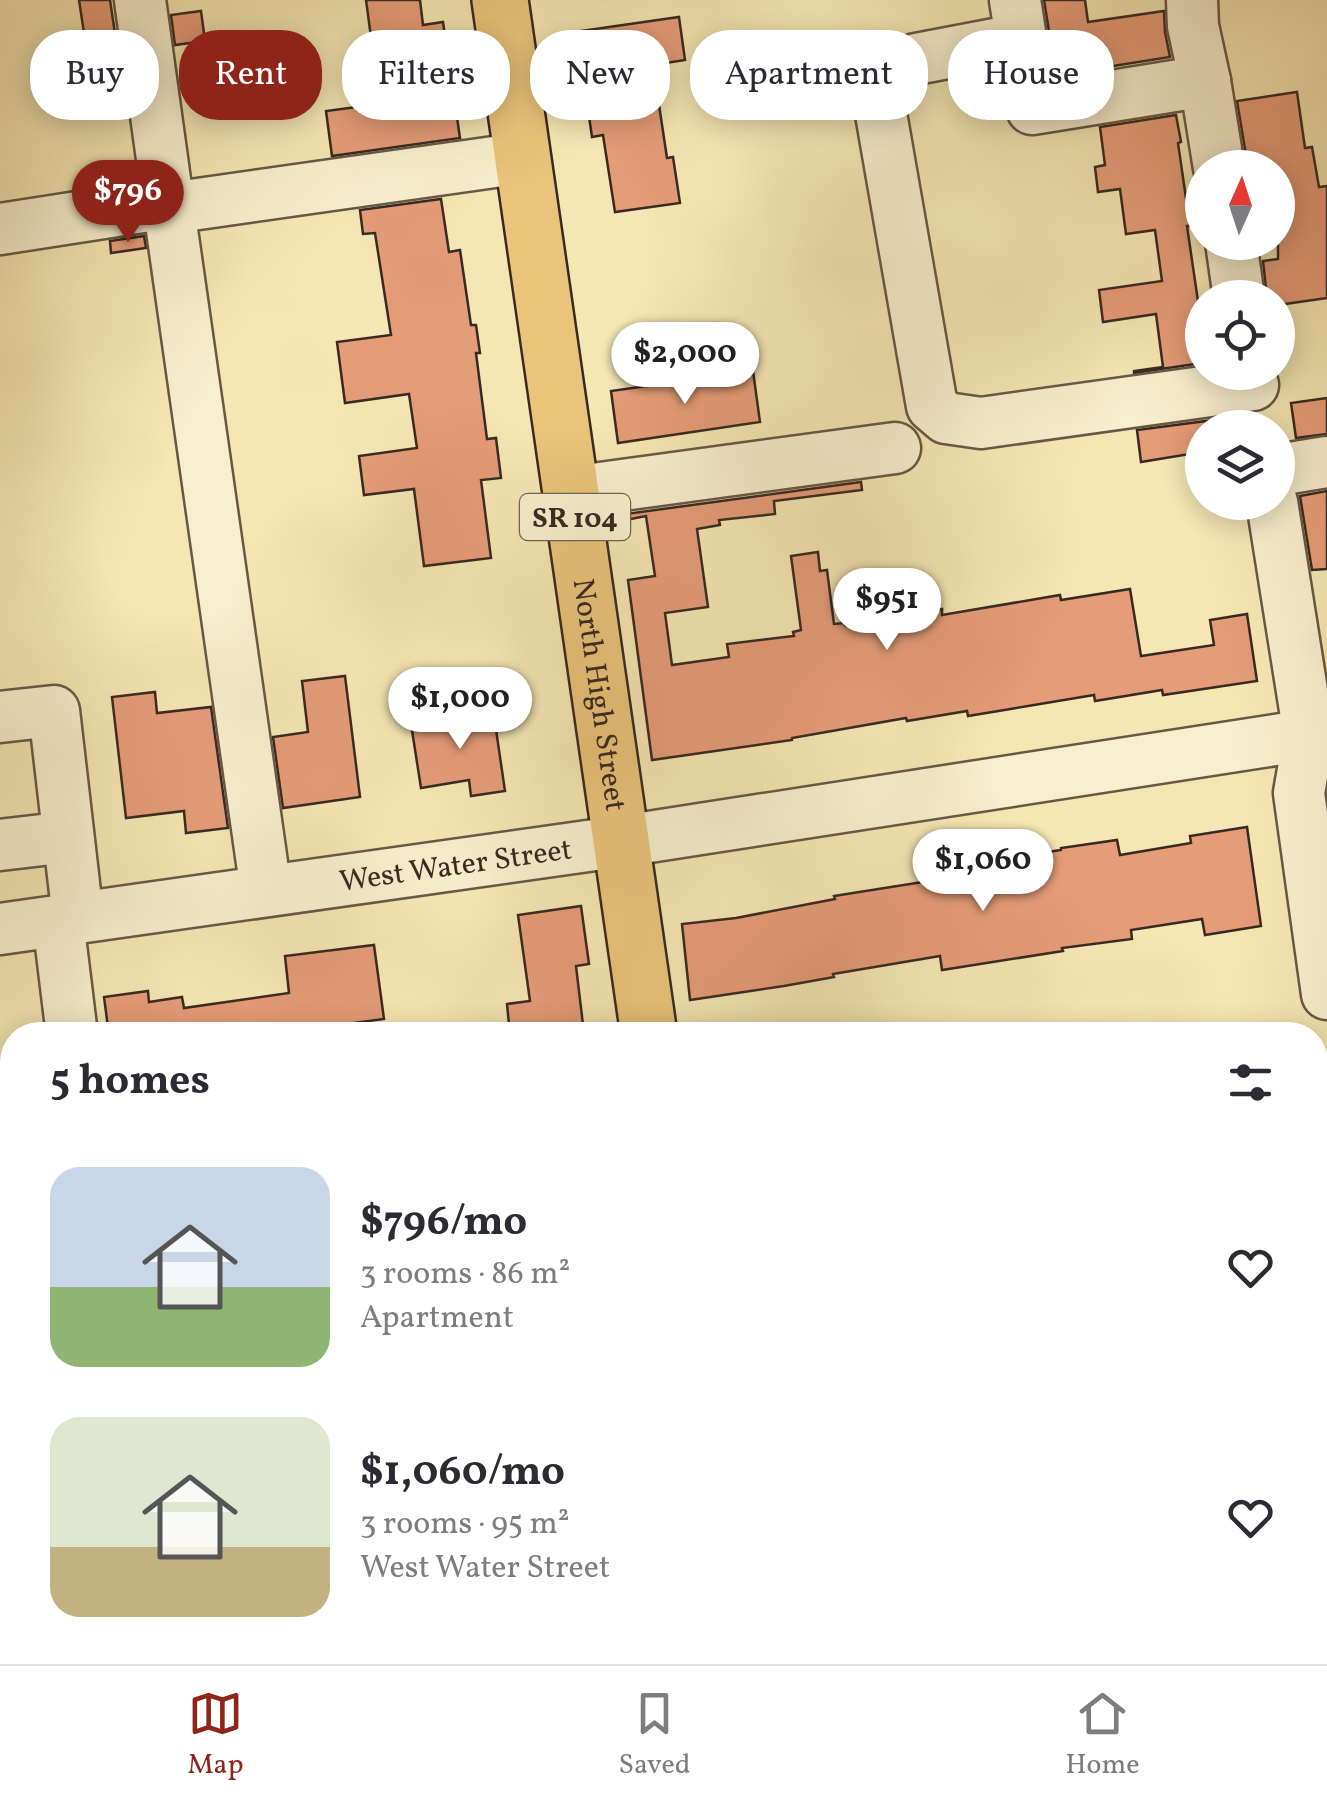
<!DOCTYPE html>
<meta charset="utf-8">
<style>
body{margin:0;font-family:Vollkorn,serif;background:#f7f7f7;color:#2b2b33;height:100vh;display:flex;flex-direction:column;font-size:38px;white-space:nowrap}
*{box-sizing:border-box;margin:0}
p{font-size:32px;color:#7c7c81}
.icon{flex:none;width:55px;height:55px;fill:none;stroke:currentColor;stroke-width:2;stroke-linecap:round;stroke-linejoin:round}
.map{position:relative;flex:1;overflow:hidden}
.panel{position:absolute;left:0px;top:1022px;width:1328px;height:642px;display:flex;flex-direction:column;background:#fff;border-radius:40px 40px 0 0;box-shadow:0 5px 25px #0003}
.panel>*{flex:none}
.hud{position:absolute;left:30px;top:30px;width:1268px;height:90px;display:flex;gap:20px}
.needle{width:65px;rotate:3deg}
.tools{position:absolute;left:1185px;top:150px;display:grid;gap:20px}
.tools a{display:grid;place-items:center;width:110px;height:110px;border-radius:50%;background:#fff;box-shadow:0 5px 25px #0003;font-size:50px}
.price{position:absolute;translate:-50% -85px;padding:0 22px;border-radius:35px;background:#fff;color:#222;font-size:32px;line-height:65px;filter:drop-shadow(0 2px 5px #0008)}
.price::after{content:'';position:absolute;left:50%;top:60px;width:30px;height:22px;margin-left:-15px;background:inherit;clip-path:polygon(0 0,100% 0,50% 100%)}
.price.current{background:#8f2418;color:#fff}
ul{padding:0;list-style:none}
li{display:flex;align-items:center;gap:30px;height:250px;padding:0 50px}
li span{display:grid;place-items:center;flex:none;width:280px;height:200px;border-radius:30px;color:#555}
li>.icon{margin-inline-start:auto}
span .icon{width:120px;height:120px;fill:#fffc;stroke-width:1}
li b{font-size:42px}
h2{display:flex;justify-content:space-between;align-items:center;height:120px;padding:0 50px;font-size:42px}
.pill{padding:0 35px;border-radius:40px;background:#fff;box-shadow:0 5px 25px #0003;font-size:35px;line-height:90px}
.pill.current{background:#8f2418;color:#fff}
.tab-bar{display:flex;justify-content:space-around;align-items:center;height:140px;border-top:2px solid #e1e1e2;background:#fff;font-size:28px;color:#7c7c81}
.tab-bar a{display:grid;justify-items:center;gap:5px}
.tab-bar .current{color:#8f2418}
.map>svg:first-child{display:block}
.building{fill:#e59c78;stroke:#382922;stroke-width:2.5}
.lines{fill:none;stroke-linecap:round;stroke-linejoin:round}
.minor-casing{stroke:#675846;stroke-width:55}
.major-casing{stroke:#382922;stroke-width:60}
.minor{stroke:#f8efce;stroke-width:50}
.major{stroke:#eac47a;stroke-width:55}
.labels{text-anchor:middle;stroke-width:9;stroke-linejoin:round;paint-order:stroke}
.shield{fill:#f8efce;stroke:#726456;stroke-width:2.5}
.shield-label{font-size:28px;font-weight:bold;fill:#382922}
.street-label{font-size:30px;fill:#382922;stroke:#f8efce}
</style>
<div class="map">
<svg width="1327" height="1664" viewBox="0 0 1327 1664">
<rect width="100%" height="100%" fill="#f5e7b4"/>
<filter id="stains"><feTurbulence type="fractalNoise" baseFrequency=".002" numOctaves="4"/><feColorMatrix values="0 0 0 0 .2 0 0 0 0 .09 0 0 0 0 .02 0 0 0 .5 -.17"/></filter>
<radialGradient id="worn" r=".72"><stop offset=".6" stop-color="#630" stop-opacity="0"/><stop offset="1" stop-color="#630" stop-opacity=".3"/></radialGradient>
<g class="building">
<path d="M79 0H110L120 67 87 72 83 47 86 46Z"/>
<path d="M366 0H420L423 25 443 22 460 138 332 156 326 111 380 104Z"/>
<path d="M1044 0H1085L1088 22 1164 11 1165 32 1170 57 1056 75Z"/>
<path d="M201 11 205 41 175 45 171 15Z"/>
<path d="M679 17 685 60 653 65 667 158 673 157 680 203 615 212 603 135 592 137 583 75 573 76 567 33Z"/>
<path d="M1297 92 1305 148 1312 147 1319 187 1327 186V298L1278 305V298H1267L1263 261 1278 259V168H1253L1251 154 1246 155 1237 101Z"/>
<path d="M1176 115 1181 142 1178 143 1190 226H1187L1199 308 1196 309 1202 363 1134 373V371L1163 367 1156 314 1103 322 1099 290 1162 281 1155 230 1126 234 1120 189 1098 192 1095 167 1105 165 1100 127Z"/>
<path d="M441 199 449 252 460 250 471 325H476L480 353H476L487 439 496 438 501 478 481 480 491 558 424 566 414 489 364 495 359 456 417 448 409 394 345 403 337 342 391 335 375 233 363 234 360 210Z"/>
<path d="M144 236 146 248 111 253 110 241Z"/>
<path d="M753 371 760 422 618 443 611 391Z"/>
<path d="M1327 398V434L1296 438 1291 403Z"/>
<path d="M1214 420 1215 428H1202V452L1141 462 1137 430Z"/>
<path d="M861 482 862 490 774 501 775 514 719 520 720 525 697 529 708 607 665 613 672 665 729 657 727 644 794 636 793 632 801 630 791 556 818 552 820 571 827 570 834 624 844 623 845 625 942 609V615L1060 595 1061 600 1130 589 1141 656 1214 645 1210 620 1247 614 1257 681 1163 695 1162 690 1095 701 1094 695 968 716 967 711 907 721 906 718 792 738V740L652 760 628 580 655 576 646 516 626 520V514Z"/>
<path d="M1327 491V569L1312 570 1300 496Z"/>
<path d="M345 676 360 797 283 808 273 737 308 732 302 681Z"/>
<path d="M155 692 157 713 211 707 228 828 186 833 184 811 126 818 112 697Z"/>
<path d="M493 709 505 791 471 796 469 780 421 788 411 724Z"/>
<path d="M1247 827 1261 926 1205 935 1202 919 1131 930 1132 939 1062 948 1063 951 942 970 940 956 833 974 834 977 784 986 690 1000 682 924 736 918 835 899 834 896 929 881 927 871 1061 850V848L1117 840 1120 855 1191 843 1190 836Z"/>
<path d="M581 906 589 964 576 966 584 1033 510 1035 507 1004 530 1001 518 915Z"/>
<path d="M374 945 384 1019 316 1028 317 1032 295 1035H109L104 997 148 991 149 1002 182 997 184 1008 289 993 285 956Z"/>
</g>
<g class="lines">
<defs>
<g id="minor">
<path d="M140 0 170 216"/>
<path d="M1015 0 1032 109 1205 81 1219 168"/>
<path d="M1192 0 1193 26 1205 81"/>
<path d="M1021 39 916 59 895 67 881 88 880 108 932 406 946 418 981 423 1253 385"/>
<path d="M0 229 168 203"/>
<path d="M1231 242 1239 298"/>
<path d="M1278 470 1327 462"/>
<path d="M571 492 895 448"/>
<path d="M1272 502 1309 735 1299 793 1327 994"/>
<path d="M0 717 54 711 78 918"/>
<path d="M0 845 68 837"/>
<path d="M266 891 170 216 177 207 523 158"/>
<path d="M58 921 72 1035"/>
<path id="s1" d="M0 929 623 841 1327 732"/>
<path d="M1315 1129 1327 1127"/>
<path d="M0 1244 12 1242"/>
<path d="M1315 1499 1327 1497"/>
<path d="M131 1664 144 1659 190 1652"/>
</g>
<g id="major">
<path id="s2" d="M500 0 649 1035"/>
<path d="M0 1651 16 1664"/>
<path d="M739 1652 741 1664"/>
</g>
</defs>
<use href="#minor" class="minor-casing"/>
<use href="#major" class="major-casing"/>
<use href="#minor" class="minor"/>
<use href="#major" class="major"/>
</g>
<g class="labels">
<rect class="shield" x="520" y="494" width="110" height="46" rx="8"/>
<g class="shield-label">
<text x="575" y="527">SR 104</text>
</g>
<g class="street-label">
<text dy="10" stroke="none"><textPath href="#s2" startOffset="702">North High Street</textPath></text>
<text dy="10" stroke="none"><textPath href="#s1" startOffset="460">West Water Street</textPath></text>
</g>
</g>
<rect width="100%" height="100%" filter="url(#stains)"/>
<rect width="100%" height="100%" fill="url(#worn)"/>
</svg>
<div class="tools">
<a><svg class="needle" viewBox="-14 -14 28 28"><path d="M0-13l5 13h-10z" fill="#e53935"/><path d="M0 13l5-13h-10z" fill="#7c7c81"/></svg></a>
<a><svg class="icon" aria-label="locate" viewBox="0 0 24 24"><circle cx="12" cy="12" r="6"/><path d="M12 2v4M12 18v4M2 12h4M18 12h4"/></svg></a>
<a><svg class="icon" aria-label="layers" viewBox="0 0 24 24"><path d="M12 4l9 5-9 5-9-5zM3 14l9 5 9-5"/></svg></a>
</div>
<b class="price current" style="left:128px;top:245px">$796</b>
<b class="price" style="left:685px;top:407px">$2,000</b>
<b class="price" style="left:887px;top:653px">$951</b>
<b class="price" style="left:460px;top:752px">$1,000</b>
<b class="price" style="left:983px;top:914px">$1,060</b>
<div class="hud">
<a class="pill">Buy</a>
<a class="pill current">Rent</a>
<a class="pill">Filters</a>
<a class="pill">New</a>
<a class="pill">Apartment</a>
<a class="pill">House</a>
</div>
<section class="panel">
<h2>5 homes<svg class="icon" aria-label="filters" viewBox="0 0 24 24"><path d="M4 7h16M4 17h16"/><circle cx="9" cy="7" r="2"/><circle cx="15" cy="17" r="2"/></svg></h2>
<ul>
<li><span style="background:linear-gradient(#c9d6e8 60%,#8fb573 0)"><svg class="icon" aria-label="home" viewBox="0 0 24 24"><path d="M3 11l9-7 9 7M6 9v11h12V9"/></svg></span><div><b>$796/mo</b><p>3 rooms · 86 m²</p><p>Apartment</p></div><svg class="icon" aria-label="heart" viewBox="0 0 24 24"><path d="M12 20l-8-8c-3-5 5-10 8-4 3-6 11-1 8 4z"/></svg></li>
<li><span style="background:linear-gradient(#dfe7d0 65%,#c2b280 0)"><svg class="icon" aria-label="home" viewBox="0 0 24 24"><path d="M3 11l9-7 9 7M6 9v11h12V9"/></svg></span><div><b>$1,060/mo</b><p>3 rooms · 95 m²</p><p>West Water Street</p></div><svg class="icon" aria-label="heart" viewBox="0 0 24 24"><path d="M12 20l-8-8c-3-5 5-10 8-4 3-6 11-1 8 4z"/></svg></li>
</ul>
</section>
</div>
<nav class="tab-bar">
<a class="current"><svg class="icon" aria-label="map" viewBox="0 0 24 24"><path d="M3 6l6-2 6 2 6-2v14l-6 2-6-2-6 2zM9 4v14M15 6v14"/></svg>Map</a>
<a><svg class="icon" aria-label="saved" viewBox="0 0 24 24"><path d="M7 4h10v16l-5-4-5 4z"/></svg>Saved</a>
<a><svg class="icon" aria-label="home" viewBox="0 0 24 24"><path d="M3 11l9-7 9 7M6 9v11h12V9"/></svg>Home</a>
</nav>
